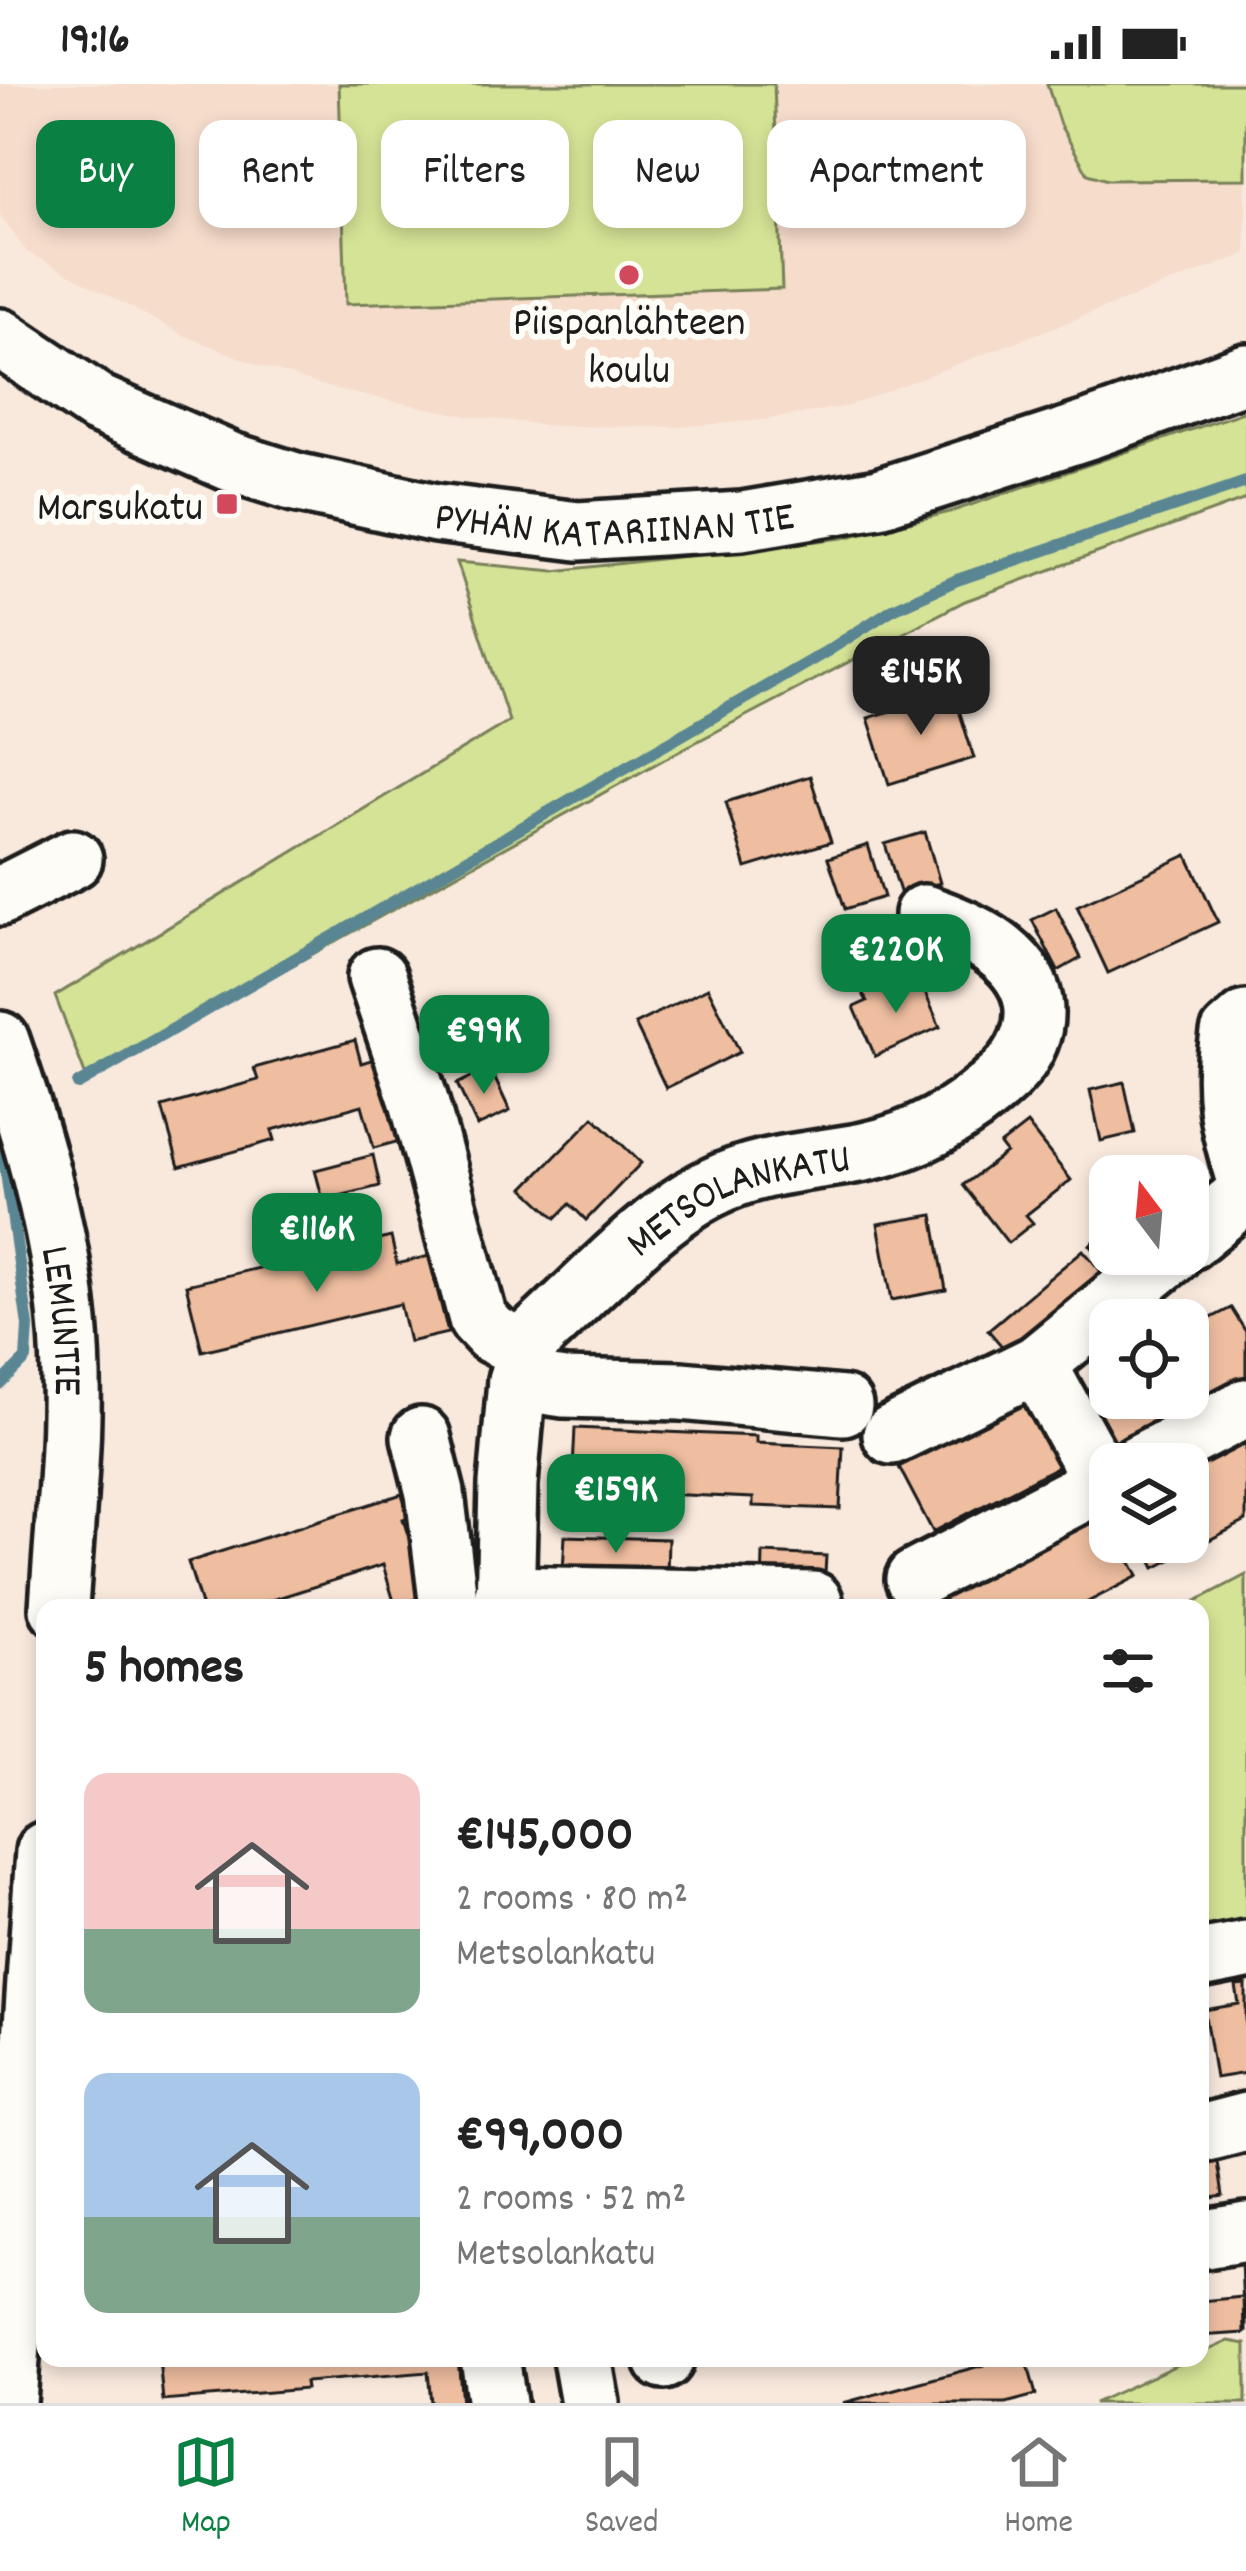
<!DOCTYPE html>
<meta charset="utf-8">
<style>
body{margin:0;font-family:Dekko,sans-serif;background:#f6f6f6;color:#222;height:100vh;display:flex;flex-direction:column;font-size:45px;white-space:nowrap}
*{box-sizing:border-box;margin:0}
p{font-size:39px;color:#767676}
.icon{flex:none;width:66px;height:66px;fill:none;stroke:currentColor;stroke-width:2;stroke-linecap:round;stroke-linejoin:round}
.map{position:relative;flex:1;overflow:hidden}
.panel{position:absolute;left:36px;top:1515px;width:1173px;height:768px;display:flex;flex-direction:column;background:#fff;border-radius:24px;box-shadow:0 6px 18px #0003}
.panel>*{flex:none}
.banner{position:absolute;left:36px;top:36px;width:1176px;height:108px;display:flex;gap:24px}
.needle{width:78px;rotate:344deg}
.buttons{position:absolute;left:1089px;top:1071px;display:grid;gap:24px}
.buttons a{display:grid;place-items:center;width:120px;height:120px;border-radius:24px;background:#fff;box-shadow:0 6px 18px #0003;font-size:60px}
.price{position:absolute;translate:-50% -102px;padding:0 27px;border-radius:24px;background:#0b8043;color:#fff;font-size:39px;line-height:78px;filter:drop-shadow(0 3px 6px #0008)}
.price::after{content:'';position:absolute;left:50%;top:72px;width:36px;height:27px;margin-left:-18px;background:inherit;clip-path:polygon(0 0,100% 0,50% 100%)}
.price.active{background:#222;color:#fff}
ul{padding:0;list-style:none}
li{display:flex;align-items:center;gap:36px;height:300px;padding:0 48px}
li span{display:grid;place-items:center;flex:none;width:336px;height:240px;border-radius:24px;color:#555}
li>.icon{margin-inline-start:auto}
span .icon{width:144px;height:144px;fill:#fffc;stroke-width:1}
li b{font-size:51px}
h2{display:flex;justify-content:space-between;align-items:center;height:144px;padding:0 48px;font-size:51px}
.tag{padding:0 42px;border-radius:24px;background:#fff;box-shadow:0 6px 18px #0003;font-size:42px;line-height:108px}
.tag.active{background:#0b8043;color:#fff}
.status{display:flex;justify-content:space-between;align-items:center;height:84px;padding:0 60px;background:#fff;direction:ltr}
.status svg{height:33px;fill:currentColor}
.menu{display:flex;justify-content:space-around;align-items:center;height:168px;border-top:3px solid #e0e0e0;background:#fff;font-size:33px;color:#767676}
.menu a{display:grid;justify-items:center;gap:6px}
.menu .active{color:#0b8043}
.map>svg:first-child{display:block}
.built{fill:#f6dccb}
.green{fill:#d5e396;stroke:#788059;stroke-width:3}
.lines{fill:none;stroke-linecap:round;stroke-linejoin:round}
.stream{stroke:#5a8693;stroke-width:12}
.building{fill:#efbea0;stroke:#1c1c1c;stroke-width:3}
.minor-casing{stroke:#1c1c1c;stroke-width:66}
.minor{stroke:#fdfcf7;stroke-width:57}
.poi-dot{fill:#d1495b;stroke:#fdfcf7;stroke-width:4.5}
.labels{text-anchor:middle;stroke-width:12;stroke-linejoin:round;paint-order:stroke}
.poi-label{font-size:42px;fill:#1c1c1c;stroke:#fdfcf7}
.street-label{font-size:42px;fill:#1c1c1c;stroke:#fdfcf7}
</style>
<div class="status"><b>19:16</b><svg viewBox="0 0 49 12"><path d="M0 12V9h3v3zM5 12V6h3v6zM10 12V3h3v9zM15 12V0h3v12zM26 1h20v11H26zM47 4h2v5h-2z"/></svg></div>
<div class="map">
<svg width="1246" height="2319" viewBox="0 0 1246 2319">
<rect width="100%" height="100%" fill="#f9e9dd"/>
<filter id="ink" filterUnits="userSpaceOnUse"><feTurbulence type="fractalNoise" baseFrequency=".00833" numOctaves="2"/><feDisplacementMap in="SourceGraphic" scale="24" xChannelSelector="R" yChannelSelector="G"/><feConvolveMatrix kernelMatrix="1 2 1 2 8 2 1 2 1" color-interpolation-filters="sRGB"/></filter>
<g filter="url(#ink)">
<path class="built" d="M0 0H1246V170L848 322 764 336 679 343 552 342 468 332 341 307 260 282 181 250 27 168 0 131Z"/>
<g class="green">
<path d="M339 0H774L782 205 346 220Z"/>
<path d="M1047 0H1246V95L1107 96 1088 90 1060 41Z"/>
<path d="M1246 327V415L965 517 681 666 87 995 55 912 509 637 457 478 555 487 843 454 950 428Z"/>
<path d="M1246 1491V1872L1200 1879V1524H1183Z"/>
<path d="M1229 2257 1246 2260V2319H1094L1192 2274H1200V2270Z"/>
</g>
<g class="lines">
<g class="stream">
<path d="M78 1000 829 566 893 525 957 496 1246 398"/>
<path d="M0 1301 26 1275 28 1242 1 1054"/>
</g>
</g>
<g class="building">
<path d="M953 607 974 674 889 700 868 634Z"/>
<path d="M810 692 831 758 746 784 726 718Z"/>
<path d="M925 748 940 799 901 811 885 760Z"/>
<path d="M868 761 884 813 845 825 828 774Z"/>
<path d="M1187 771 1218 838 1108 889 1077 822Z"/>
<path d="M1056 824 1081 874 1058 887 1032 836Z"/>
<path d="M919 895 940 943 875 972 854 923 867 917 862 908 879 900 884 910Z"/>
<path d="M708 904 740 968 666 1004 635 940Z"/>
<path d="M355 956 361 979 388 971 411 1054 374 1064 362 1021 272 1046 275 1056 179 1083 162 1023 258 996 254 984Z"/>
<path d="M490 984 510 1027 477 1042 457 1000Z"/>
<path d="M1124 998 1135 1049 1101 1057 1090 1006Z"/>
<path d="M594 1033 641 1079 586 1136 570 1120 556 1134 524 1104Z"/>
<path d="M1027 1040 1071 1096 1026 1131 1033 1139 1008 1159 963 1101 1006 1069 1000 1061Z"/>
<path d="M373 1071 380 1102 323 1116 315 1086Z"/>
<path d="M1185 1081 1208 1108 1188 1124V1092H1171Z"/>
<path d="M933 1131 946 1206 892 1216 878 1140Z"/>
<path d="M1110 1144V1170H1135L1113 1188 1090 1161Z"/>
<path d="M391 1153 397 1180 429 1172 448 1249 409 1258 400 1220 202 1267 186 1201Z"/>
<path d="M1083 1166 1106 1193 1012 1274 988 1246Z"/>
<path d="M1231 1224 1246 1248V1309L1206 1329 1188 1294V1246Z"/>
<path d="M1110 1296V1314H1155L1168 1340 1103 1374 1073 1315Z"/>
<path d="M1039 1308 1074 1374 933 1448 899 1383 924 1369 918 1356 940 1345 947 1357Z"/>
<path d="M1246 1336V1437L1155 1484 1142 1458H1188V1383Z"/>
<path d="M575 1344 756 1352V1359L843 1363 840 1425 753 1422V1414L572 1406Z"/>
<path d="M402 1410 409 1433 403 1435 427 1512 395 1521 383 1481 246 1524H202L188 1478Z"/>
<path d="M1104 1427 1110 1439V1458H1120L1138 1492 1076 1524H928L926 1519Z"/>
<path d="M565 1452 668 1455 667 1491 563 1488Z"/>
<path d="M763 1469 826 1472 824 1507 762 1505Z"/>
<path d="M1246 1901V1989L1215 1994 1204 1926 1239 1920 1236 1902Z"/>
<path d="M1218 2078 1223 2112 1200 2116V2081Z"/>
<path d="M1241 2177H1246V2248L1244 2249Z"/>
<path d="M1243 2213 1244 2249 1200 2252V2217Z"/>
<path d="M159 2274H458L462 2319H431L428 2288 305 2298 306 2305 163 2317Z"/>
<path d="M982 2274H1026L1036 2311 1006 2319H843L984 2281Z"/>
</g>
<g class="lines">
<defs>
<g id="minor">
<path id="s1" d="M0 254 98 320 231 378 295 398 436 429 578 447 742 437 879 414 1091 345 1246 289"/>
<path d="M0 812 73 775"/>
<path d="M377 893 418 1014 478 1235 492 1250 526 1267"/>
<path d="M1246 936 1230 950C1221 1007 1229 1043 1246 1097"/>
<path id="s2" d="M0 957C31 1047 59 1142 68 1237 77 1332 65 1429 59 1524"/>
<path d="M1188 1157 1246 1109"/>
<path d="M1037 1280 1102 1398"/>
<path d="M517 1297 564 1304 681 1307 843 1322"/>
<path d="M892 1351 1037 1280 1172 1170"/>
<path d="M421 1353 435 1409 449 1524"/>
<path d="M1138 1380 1246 1324"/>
<path d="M915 1495 1110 1394"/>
<path d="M504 1511 813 1517 814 1524"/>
<path id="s3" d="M505 1524 508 1400 517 1297 526 1267 538 1249C588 1204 654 1131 713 1103 761 1079 812 1078 864 1068 919 1057 965 1030 1006 991 1025 972 1038 945 1033 917 1023 868 966 844 924 830"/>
<path d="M1200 1875 1246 1866"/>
<path d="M1200 2050 1246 2038"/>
<path d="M1200 2156 1246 2148"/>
<path d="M490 2274 497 2319"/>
<path d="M582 2274 590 2319"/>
<path d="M664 2274V2276"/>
<path d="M7 2319 45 1767"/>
</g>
</defs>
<use href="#minor" class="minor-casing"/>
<use href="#minor" class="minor"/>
</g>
</g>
<g class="poi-dot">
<circle cx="629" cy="191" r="12"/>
<rect x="215" y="408" width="24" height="24" rx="6"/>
</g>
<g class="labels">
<g class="poi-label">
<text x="629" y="250">Piispanlähteen<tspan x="629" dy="48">koulu</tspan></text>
<text x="203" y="435" text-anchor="end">Marsukatu</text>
</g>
<g class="street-label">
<text dy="15" stroke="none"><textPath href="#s1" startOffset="654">PYHÄN KATARIINAN TIE</textPath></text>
<text dy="15" stroke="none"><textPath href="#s3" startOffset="528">METSOLANKATU</textPath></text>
<text dy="15" stroke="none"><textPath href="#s2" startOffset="288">LEMUNTIE</textPath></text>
</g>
</g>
</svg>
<div class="buttons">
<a><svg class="needle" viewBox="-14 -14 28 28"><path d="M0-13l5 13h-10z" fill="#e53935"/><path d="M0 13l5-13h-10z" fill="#767676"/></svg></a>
<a><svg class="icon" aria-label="locate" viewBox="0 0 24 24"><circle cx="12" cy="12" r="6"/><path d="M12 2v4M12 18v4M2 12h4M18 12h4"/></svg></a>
<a><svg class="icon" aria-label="layers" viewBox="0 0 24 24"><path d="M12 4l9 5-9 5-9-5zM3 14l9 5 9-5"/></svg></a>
</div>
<b class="price active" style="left:921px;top:654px">€145K</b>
<b class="price" style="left:896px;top:932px">€220K</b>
<b class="price" style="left:484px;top:1013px">€99K</b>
<b class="price" style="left:317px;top:1211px">€116K</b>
<b class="price" style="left:616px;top:1472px">€159K</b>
<div class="banner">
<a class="tag active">Buy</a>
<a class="tag">Rent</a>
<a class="tag">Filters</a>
<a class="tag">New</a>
<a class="tag">Apartment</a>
</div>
<section class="panel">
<h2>5 homes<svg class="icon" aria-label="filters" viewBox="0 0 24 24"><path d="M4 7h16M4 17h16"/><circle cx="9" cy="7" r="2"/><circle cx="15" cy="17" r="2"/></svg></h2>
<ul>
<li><span style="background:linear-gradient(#f6c9c9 65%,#7fa58c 0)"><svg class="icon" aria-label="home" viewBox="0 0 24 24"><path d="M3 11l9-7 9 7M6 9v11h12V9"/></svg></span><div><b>€145,000</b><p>2 rooms · 80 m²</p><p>Metsolankatu</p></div></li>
<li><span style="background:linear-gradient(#a9c7e8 60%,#7fa58c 0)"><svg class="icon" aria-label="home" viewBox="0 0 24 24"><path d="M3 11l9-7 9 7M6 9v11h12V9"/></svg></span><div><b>€99,000</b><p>2 rooms · 52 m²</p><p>Metsolankatu</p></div></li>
</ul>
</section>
</div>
<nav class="menu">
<a class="active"><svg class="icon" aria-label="map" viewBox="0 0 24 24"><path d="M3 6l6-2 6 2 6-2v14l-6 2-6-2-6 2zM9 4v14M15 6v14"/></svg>Map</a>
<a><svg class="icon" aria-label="saved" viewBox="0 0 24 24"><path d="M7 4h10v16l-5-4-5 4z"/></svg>Saved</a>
<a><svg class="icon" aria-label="home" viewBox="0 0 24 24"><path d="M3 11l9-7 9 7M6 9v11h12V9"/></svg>Home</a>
</nav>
